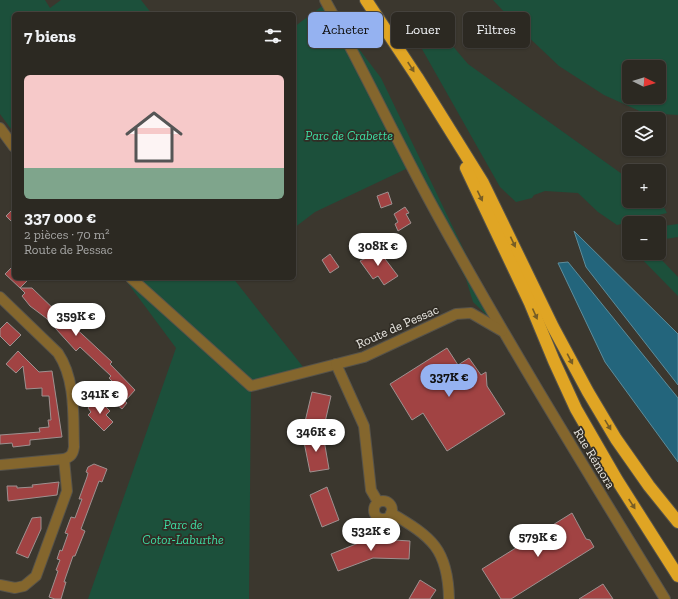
<!DOCTYPE html>
<html lang="fr">
<meta charset="utf-8">
<style>
body{margin:0;font-family:"Zilla Slab",serif;background:#34312a;color:#f1f3f6;height:100vh;display:flex;flex-direction:column;font-size:15px;white-space:nowrap}
*{box-sizing:border-box;margin:0}
p{font-size:13px;color:#a6a6a5}
.icon{flex:none;width:22px;height:22px;fill:none;stroke:currentColor;stroke-width:2;stroke-linecap:round;stroke-linejoin:round}
.map{position:relative;flex:1;overflow:hidden}
.drawer{position:absolute;left:12px;top:12px;width:284px;height:268px;display:flex;flex-direction:column;background:#2c2922;border-radius:6px;box-shadow:0 1px 3px #0004,0 0 0 1px #484540}
.drawer>*{flex:none}
.top-card{position:absolute;left:308px;top:12px;width:310px;height:36px;display:flex;gap:8px}
.needle{width:26px;rotate:95deg}
.fabs{position:absolute;left:622px;top:60px;display:grid;gap:8px}
.fabs a{display:grid;place-items:center;width:44px;height:44px;border-radius:6px;background:#2c2922;box-shadow:0 1px 3px #0004,0 0 0 1px #484540;font-size:20px}
.price{position:absolute;translate:-50% -34px;padding:0 9px;border-radius:14px;background:#fff;color:#222;font-size:13px;line-height:26px;filter:drop-shadow(0 1px 2px #0008)}
.price::after{content:'';position:absolute;left:50%;top:24px;width:12px;height:9px;margin-left:-6px;background:inherit;clip-path:polygon(0 0,100% 0,50% 100%)}
.price.on{background:#95b2f1;color:#111}
ul{padding:0;list-style:none}
li{display:grid;align-content:center;gap:8px;height:212px;padding:0 12px}
li span{display:grid;place-items:center;height:124px;border-radius:6px;color:#555}
li>.icon{margin-inline-start:auto}
span .icon{width:72px;height:72px;fill:#fffc;stroke-width:1}
li b{font-size:17px}
h2{display:flex;justify-content:space-between;align-items:center;height:48px;padding:0 12px;font-size:17px}
.tag{padding:0 14px;border-radius:6px;background:#2c2922;box-shadow:0 1px 3px #0004,0 0 0 1px #484540;font-size:14px;line-height:36px}
.tag.on{background:#95b2f1;color:#111}
.map>svg:first-child{display:block}
.green{fill:#1c503b;fill-rule:evenodd}
.water{fill:#23657c;stroke:#5e8c9a}
.building{fill:#a14343;stroke:#9e9190}
.lines{fill:none;stroke-linecap:round;stroke-linejoin:round}
.minor-casing{stroke:#57534a;stroke-width:12}
.highway-casing{stroke:#57534a;stroke-width:14}
.minor{stroke:#84662d;stroke-width:10}
.highway{stroke:#e0a524;stroke-width:12}
.oneway{fill:#775d25}
.labels{text-anchor:middle;stroke-width:3.5;stroke-linejoin:round;paint-order:stroke}
.park-label{font-size:13px;font-style:italic;fill:#3ddda3;stroke:#312d25}
.street-label{font-size:13px;fill:#e8e6e0;stroke:#312d25}
</style>
<div class="map">
<svg width="678" height="599" viewBox="0 0 678 599">
<rect width="100%" height="100%" fill="#3b372e"/>
<g class="green">
<path d="M0 0H45L50 8 61 0H141L152 14H14V133L0 114Z"/>
<path d="M493 0H678V115L644 113 604 95 559 66 521 30ZM629 67H659V97H629Z"/>
<path d="M325 4 381 78 503 331 473 302 466 279 408 168 315 212 294 228V27Z"/>
<path d="M440 31 468 64 629 179V201H659V198L667 213 617 225 598 212 578 193 545 191 534 195 532 198 516 202 500 187 418 42 423 32Z"/>
<path d="M678 224V237L659 240V230L663 226Z"/>
<path d="M636 253H655L678 277V296Z"/>
<path d="M124 278H233L307 372 251 386 249 599H88L176 348Z"/>
</g>
<g class="water">
<path d="M574 231 678 334V385L586 267Z"/>
<path d="M568 262 678 398V462L605 362 558 263Z"/>
</g>
<g class="building">
<path d="M388 192 392 204 381 208 377 196Z"/>
<path d="M405 207 409 213 406 214 411 223 398 231 395 224 398 222 394 214Z"/>
<path d="M14 208V224L6 216Z"/>
<path d="M376 247 398 276 384 285 378 276 373 279 360 261 366 258 364 255Z"/>
<path d="M330 254 339 267 330 273 322 260Z"/>
<path d="M14 265V278H30L20 288 5 274Z"/>
<path d="M20 288H32L61 316 71 307 77 313 69 322 112 362 110 364 135 390 127 399 120 393 122 391 109 378 111 376 80 347 76 351 46 318 30 306 22 296 25 293Z"/>
<path d="M7 322 21 335 10 346 0 336V329Z"/>
<path d="M447 348 458 365 469 358 481 375 486 372 487 386 505 414 447 451 423 413 412 420 390 384Z"/>
<path d="M18 351 39 372 52 371 62 437 30 440V445L13 447 12 443 0 444V435L40 432 39 428 49 427 48 420H51L49 396H42V388L26 389 23 366 16 373 6 364Z"/>
<path d="M312 392 331 396 323 431 304 426Z"/>
<path d="M121 397 127 403 122 409 115 403Z"/>
<path d="M97 398 110 411 106 415 113 422 104 431 88 415 91 412 88 408Z"/>
<path d="M323 434 329 469 310 472 303 437Z"/>
<path d="M94 464 107 469 102 482 99 481 81 529 85 531 75 556H73L64 582H66L61 599H55L49 597 58 571 56 570 60 560 57 559 60 550 62 551 68 534 65 533 71 517 75 518 82 499H79L87 477 88 473 86 472 88 467Z"/>
<path d="M59 482 57 495 8 501 7 486H17V488L33 487 32 485Z"/>
<path d="M327 487 339 520 322 527 310 495Z"/>
<path d="M572 513 586 539 590 540 594 547 511 599H501L482 569Z"/>
<path d="M41 517V529L28 558 16 553 32 518Z"/>
<path d="M378 539 410 541 409 559 373 558 338 571 331 554 361 542 378 540Z"/>
<path d="M420 580 436 590 430 599H409Z"/>
<path d="M603 584 613 599H579Z"/>
</g>
<g class="lines">
<defs>
<g id="minor">
<path d="M325 0C365 72 399 146 439 218 510 347 588 473 665 599"/>
<path d="M0 128 14 147"/>
<path d="M131 278 251 386 364 357 456 314 471 313 502 331"/>
<path d="M0 297 58 353C76 380 73 416 74 447 73 454 71 457 64 459L0 465"/>
<path d="M336 364 364 426 371 490 378 502"/>
<circle cx="383" cy="510" r="9"/>
<path d="M391 513C432 537 448 549 449 599"/>
<path d="M0 585 15 588 24 586 36 576 67 491 64 459"/>
</g>
<g id="highway">
<path d="M366 0 417 77 483 183 553 327 588 392 616 439 649 486 678 522"/>
<path d="M466 168 530 303 554 361 576 409 617 480 678 576"/>
</g>
</defs>
<use href="#minor" class="minor-casing"/>
<use href="#highway" class="highway-casing"/>
<use href="#minor" class="minor"/>
<use href="#highway" class="highway"/>
</g>
<defs><path id="oneway-solid" d="M-6-.8H1V-3.2L6.5 0L1 3.2V.8H-6Z"/></defs>
<g class="oneway">
<use href="#oneway-solid" transform="translate(411 67) rotate(57)"/>
<use href="#oneway-solid" transform="translate(480 196) rotate(64)"/>
<use href="#oneway-solid" transform="translate(513 242) rotate(65)"/>
<use href="#oneway-solid" transform="translate(535 314) rotate(66)"/>
<use href="#oneway-solid" transform="translate(570 359) rotate(62)"/>
<use href="#oneway-solid" transform="translate(608 425) rotate(59)"/>
<use href="#oneway-solid" transform="translate(632 504) rotate(57)"/>
</g>
<g class="labels">
<g class="park-label">
<text x="349" y="140">Parc de Crabette</text>
<text x="183" y="529">Parc de<tspan x="183" dy="15">Cotor-Laburthe</tspan></text>
</g>
<g class="street-label">
<text transform="translate(397 326) rotate(-24)" y="5">Route de Pessac</text>
<text transform="translate(595 458) rotate(59)" y="5">Rue Rémora</text>
</g>
</g>
</svg>
<div class="fabs">
<a><svg class="needle" viewBox="-14 -14 28 28"><path d="M0-13l5 13h-10z" fill="#e53935"/><path d="M0 13l5-13h-10z" fill="#a6a6a5"/></svg></a>
<a><svg class="icon" aria-label="layers" viewBox="0 0 24 24"><path d="M12 4l9 5-9 5-9-5zM3 14l9 5 9-5"/></svg></a>
<a>+</a>
<a>−</a>
</div>
<b class="price" style="left:378px;top:267px">308K €</b>
<b class="price" style="left:76px;top:337px">359K €</b>
<b class="price on" style="left:449px;top:398px">337K €</b>
<b class="price" style="left:100px;top:415px">341K €</b>
<b class="price" style="left:316px;top:453px">346K €</b>
<b class="price" style="left:371px;top:552px">532K €</b>
<b class="price" style="left:538px;top:558px">579K €</b>
<div class="top-card">
<a class="tag on">Acheter</a>
<a class="tag">Louer</a>
<a class="tag">Filtres</a>
</div>
<section class="drawer">
<h2>7 biens<svg class="icon" aria-label="filters" viewBox="0 0 24 24"><path d="M4 7h16M4 17h16"/><circle cx="9" cy="7" r="2"/><circle cx="15" cy="17" r="2"/></svg></h2>
<ul>
<li><span style="background:linear-gradient(#f6c9c9 75%,#7fa58c 0)"><svg class="icon" aria-label="home" viewBox="0 0 24 24"><path d="M3 11l9-7 9 7M6 9v11h12V9"/></svg></span><div><b>337 000 €</b><p>2 pièces · 70 m²</p><p>Route de Pessac</p></div></li>
</ul>
</section>
</div>
